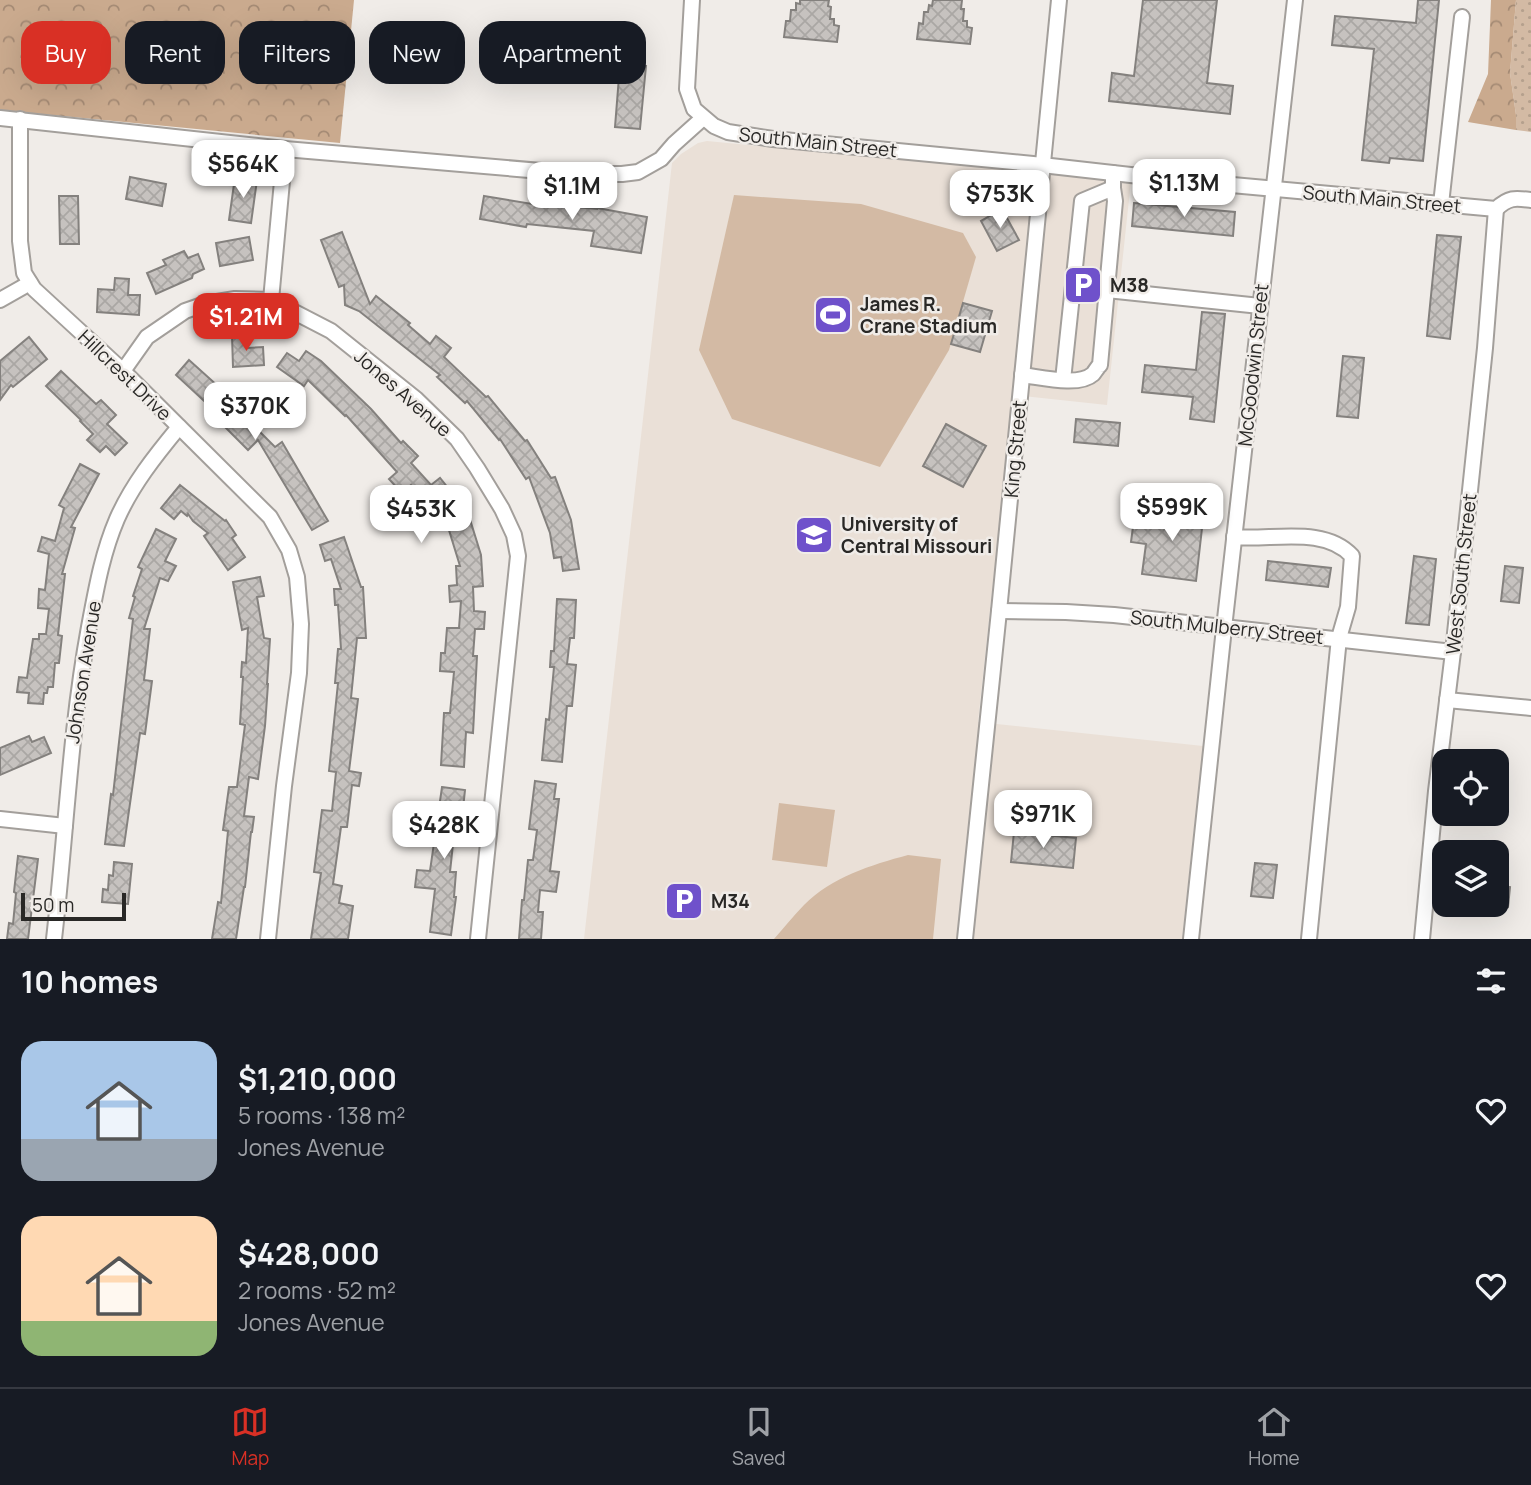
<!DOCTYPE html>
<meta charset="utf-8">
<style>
body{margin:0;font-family:Manrope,sans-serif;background:#242831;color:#f1f3f6;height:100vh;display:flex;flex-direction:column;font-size:26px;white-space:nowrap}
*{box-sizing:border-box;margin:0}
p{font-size:23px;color:#9ea1a6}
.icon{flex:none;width:38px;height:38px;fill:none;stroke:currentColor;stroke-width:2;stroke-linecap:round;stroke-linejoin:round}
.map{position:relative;height:939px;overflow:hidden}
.drawer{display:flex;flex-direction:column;background:#171b24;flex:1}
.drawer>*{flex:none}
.banner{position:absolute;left:21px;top:21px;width:700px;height:63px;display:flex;gap:14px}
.fabs{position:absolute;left:1432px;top:749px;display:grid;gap:14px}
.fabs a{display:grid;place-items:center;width:77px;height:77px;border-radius:14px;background:#171b24;box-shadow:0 7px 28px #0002;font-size:35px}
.scale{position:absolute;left:21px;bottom:18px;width:105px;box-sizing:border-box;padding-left:7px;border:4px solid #292826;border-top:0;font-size:19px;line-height:24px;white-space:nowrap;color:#292826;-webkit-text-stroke:5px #f0ece8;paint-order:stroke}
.price{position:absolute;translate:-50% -60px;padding:0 16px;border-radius:14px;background:#fff;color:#222;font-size:23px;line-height:46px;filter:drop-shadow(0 2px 4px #0008)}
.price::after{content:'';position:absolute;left:50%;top:42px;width:21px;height:16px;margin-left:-10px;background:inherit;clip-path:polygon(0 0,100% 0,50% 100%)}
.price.current{background:#d93025;color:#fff}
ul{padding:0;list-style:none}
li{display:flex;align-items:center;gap:21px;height:175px;padding:0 21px}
li span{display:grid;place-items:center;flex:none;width:196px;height:140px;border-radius:21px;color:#555}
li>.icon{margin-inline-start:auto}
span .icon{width:84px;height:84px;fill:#fffc;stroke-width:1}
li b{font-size:30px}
h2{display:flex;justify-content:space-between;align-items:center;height:84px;padding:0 21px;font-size:30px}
.pill{padding:0 24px;border-radius:21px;background:#171b24;box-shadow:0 7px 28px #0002;font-size:24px;line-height:63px}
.pill.current{background:#d93025;color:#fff}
.dock{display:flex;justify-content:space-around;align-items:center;height:98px;border-top:2px solid #363941;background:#171b24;font-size:19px;color:#9ea1a6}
.dock a{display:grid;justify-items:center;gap:4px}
.dock .current{color:#d93025}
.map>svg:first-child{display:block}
.built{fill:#eae0d7}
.grass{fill:url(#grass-dots)}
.forest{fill:url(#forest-crowns)}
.pitch{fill:#d3baa4}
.building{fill:url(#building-cross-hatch);stroke:#84817e;stroke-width:2}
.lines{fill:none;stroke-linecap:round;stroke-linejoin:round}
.minor-casing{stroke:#a39f9b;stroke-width:18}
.minor{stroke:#fff;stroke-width:14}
.labels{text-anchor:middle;stroke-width:5;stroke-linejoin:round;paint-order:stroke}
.street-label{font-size:19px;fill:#292826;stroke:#f0ece8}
.poi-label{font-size:19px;font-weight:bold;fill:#292826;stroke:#f0ece8;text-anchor:start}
</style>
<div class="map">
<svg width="1531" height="939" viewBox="0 0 1531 939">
<defs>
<pattern id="grass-dots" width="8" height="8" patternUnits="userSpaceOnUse" patternTransform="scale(1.75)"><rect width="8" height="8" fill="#d3baa4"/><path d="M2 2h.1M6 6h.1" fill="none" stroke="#b5a08d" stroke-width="1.8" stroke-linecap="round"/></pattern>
<pattern id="forest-crowns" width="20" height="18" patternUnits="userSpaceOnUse" patternTransform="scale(1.75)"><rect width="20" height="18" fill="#caaa8e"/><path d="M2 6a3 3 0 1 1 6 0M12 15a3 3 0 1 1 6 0" fill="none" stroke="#a48a74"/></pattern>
<pattern id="building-cross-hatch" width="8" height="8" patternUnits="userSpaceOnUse" patternTransform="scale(1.75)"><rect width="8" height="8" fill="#c6c2bf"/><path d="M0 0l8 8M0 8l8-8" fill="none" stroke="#aaa7a4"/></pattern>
</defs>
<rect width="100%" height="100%" fill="#f0ece8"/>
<path class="built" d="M707 141 1131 181 1107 405 1013 395 978 722 1203 746 1182 939H584L672 163 681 154 698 143Z"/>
<path class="grass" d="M1516 0H1531V132L1516 130V115L1510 73Z"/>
<g class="forest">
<path d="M0 0H354L340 143 0 110Z"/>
<path d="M1491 0H1516L1510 73 1516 115V130L1468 122 1488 74Z"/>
</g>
<g class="pitch">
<path d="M734 195 861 204 963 233 976 257 949 350 880 467 732 419 699 350Z"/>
<path d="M779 803 835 810 827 867 772 860Z"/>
<path d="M908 855 941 859 933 939H774C784 928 793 916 804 905 832 877 871 865 908 855Z"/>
</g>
<g class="building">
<path d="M800 0H829L828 6 831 7 830 19H834V25L839 26 837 42 784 37 786 21H790L791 10H796V3L800 4Z"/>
<path d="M933 0H962L961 9H964L963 21H967V27L972 28 970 44 917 39 919 23 923 24 924 12H928L929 5 932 6Z"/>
<path d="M1143 0H1217L1207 83 1233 86 1230 114 1109 101 1112 73 1134 76Z"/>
<path d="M1418 0H1439L1423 161 1390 158 1389 163 1362 160 1374 49 1332 45 1335 16 1416 23Z"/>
<path d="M620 64 646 66 640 129 615 127Z"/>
<path d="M130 177 166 184 162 206 126 199Z"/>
<path d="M235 177 257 180 251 223 229 220Z"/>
<path d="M59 196H78L79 244H60Z"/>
<path d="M484 196 544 206 545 204 597 209V208L647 217 641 253 591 246 594 231 527 224 526 227 480 219Z"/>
<path d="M1134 203 1235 212 1233 236 1132 226Z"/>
<path d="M1002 209 1019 240 997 251 981 221Z"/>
<path d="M342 232 370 304 376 296 410 323 408 325 430 344 436 336 451 348 444 357 486 397 488 396 525 441 527 440 551 478 555 477 571 520 579 569 563 571 561 557 554 558 550 533 529 477 526 479 500 439 499 440 467 401 465 403 437 377 440 375 359 311 345 305 344 285 339 287 321 240Z"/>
<path d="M1437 235 1461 237 1450 339 1427 336Z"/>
<path d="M249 237 253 260 220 266 216 243Z"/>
<path d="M184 251 188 258 198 254 204 269 193 274 192 278 156 294 147 273 166 265 163 260Z"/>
<path d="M115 278 129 279 128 295H140L139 315 97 312 98 289 114 290Z"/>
<path d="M963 303 992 311 980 352 951 344Z"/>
<path d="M1202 312 1225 314 1214 422 1190 419 1193 397 1142 392 1145 365 1196 370Z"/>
<path d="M232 336H247V348L263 347 264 365 233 367Z"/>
<path d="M29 337 47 359 13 387 11 385 0 400V361Z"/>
<path d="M306 351 321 361 371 409 401 443 403 441 418 456 411 463 431 485 440 478 468 513 481 555 483 586 473 587 474 611 485 612 484 629H475L473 656H477L473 733 466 732 464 767 441 765 444 713H450L454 672 440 671 441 653H445L447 628H459L461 601 450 602 449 586 457 585 456 566H460L444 514 439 519 411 485 402 493 389 479 397 472 346 415 345 416 308 380 304 386 277 367 287 353 299 361Z"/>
<path d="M1343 356 1364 358 1358 418 1337 416Z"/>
<path d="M189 360 219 387 217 389 275 447 282 442 328 521 312 530 258 440 248 450 212 414 215 411 176 375Z"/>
<path d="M61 371 96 404 101 400 116 415 107 424 127 443 115 455 106 446 100 452 87 440 93 434 80 421 81 420 46 386Z"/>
<path d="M1076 419 1120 423 1118 446 1074 442Z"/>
<path d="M946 424 986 446 963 487 923 466Z"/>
<path d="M80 464 99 474 71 527 75 528 62 574H65L58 635 62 636 59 663H55L53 687H48L47 693H44L43 704 28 703 29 693 17 692 19 677 27 678 33 639H39V634H46L49 609 38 608 39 589 45 590 49 554 38 551 42 537 55 541 64 508 59 505Z"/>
<path d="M180 485 225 521 226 520 236 535 232 538 245 557 228 570 204 536 208 533 193 521 188 514 187 516 181 511 174 519 161 508Z"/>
<path d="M1179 499 1205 502 1196 581 1142 574 1146 544 1131 542 1134 519 1177 523Z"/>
<path d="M156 529 176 539 165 561 176 566 168 581 160 578 144 629H150L144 680 152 681 145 734 140 733 124 846 105 844 111 794 113 795 133 619 129 618 135 597 133 596 142 569 138 567Z"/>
<path d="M344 537 361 587H363L366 638H357L351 698 358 699 349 771 361 773 359 786 352 785 347 827H341L333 884 342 886 339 903 353 906 348 939H311L321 873 314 872 322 810 332 811 336 772 329 771 338 683H335L338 649H341L338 605H335L334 589H341L331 559 325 561 320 545Z"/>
<path d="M1414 556 1436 559 1429 625 1406 623Z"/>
<path d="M1268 561 1331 568 1328 587 1266 580Z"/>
<path d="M1505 566 1523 568 1519 603 1501 601Z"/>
<path d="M260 577 264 596 257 597 264 638 270 639 267 684H268L265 726 258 779 249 777 244 816 254 817 252 832H251L245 887H244L236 939H212L218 902 221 903 228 831 223 830 229 787H237L245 725 240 724 243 677H241L242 662 246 663 248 628 242 630 233 582Z"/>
<path d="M557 599 576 600 574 638H570L567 664 576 665 572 706H567L562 762 542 760 546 719 549 720 554 667H550L551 651H554Z"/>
<path d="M29 736 32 742 44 737 51 753 0 775V748Z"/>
<path d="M535 781 556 784 554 799H559L550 871 559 872 556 892 540 890 538 912H543L541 939H519L522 900H524L528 860H533L537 830 529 829Z"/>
<path d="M442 787 465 790 460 836 454 835 450 872H456L454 897H456L451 935 430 932 435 889 415 887 417 870 430 871Z"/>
<path d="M1014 832 1076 838 1073 868 1011 862Z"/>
<path d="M18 856 38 859 28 939H7L9 923 13 924 16 893 14 892Z"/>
<path d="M114 862 132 864 128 904 102 902 103 889 108 890 109 875 113 876Z"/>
<path d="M1255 863 1277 865 1273 898 1251 896Z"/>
<path d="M1496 885 1510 887 1508 907 1496 905Z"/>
</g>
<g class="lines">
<defs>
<g id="minor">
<path d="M692 0 687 89 694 109 714 126 728 132 773 139 1033 164 1166 179 1496 209C1509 197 1515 198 1531 200"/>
<path d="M0 118 285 149 576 174H622L638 172 661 159 674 144 703 118"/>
<path d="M20 119V241L24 273 34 289 123 371 270 517 289 550 297 577 301 624 299 673 284 786 268 939"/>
<path d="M1441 204 1462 17"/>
<path d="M1107 290 1260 306"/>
<path d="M0 300 30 283"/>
<path d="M271 300 285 149"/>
<path d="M123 371 147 337 185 311 205 304 235 299 271 300 331 331 416 399 457 439 477 468 502 509 514 535 518 556 478 939"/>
<path d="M1022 375C1040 377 1079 387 1093 374 1094 373 1099 365 1100 365L1115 201 1113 188V173"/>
<path d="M1063 380 1082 201 1113 188"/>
<path d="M1234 537C1270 541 1324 525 1352 556L1348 607 1339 638 1309 939"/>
<path d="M999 611 1066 612 1114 615 1453 652"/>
<path d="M1447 700 1531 708"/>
<path d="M0 819 65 826"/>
<path d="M54 939C66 835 70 730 89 627 96 590 102 554 117 519 132 485 155 456 179 427"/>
<path d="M965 939 999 611 1059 0"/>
<path d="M1191 939 1224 628 1295 0"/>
<path d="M1422 939 1436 791 1453 652 1485 348 1496 209"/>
</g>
</defs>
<use href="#minor" class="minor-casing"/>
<use href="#minor" class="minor"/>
</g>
<defs>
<symbol id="parking-square" viewBox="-11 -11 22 22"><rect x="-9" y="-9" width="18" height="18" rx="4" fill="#6f51cb" stroke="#f0ece8"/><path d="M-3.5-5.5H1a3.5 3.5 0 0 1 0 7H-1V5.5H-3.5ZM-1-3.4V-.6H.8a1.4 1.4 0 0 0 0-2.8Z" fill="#fff"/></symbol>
<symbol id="stadium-square" viewBox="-11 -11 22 22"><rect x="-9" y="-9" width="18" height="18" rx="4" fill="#6f51cb" stroke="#f0ece8"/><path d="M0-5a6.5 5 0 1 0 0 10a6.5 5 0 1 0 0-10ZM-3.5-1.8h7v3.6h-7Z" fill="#fff"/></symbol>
<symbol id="university-square" viewBox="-11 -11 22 22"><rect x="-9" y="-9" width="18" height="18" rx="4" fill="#6f51cb" stroke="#f0ece8"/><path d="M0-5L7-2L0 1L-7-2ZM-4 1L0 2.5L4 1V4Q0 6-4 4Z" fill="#fff"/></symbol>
</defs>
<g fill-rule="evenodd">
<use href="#parking-square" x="1061" y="263" width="44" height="44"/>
<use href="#stadium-square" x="811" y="293" width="44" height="44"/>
<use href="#university-square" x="792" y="513" width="44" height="44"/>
<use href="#parking-square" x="662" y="879" width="44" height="44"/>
</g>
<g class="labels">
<g class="street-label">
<text transform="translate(818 142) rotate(6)" y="7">South Main Street</text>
<text transform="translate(1382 199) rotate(5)" y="7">South Main Street</text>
<text transform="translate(1253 365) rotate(-84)" y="7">McGoodwin Street</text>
<text transform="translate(125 375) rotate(44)" y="7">Hillcrest Drive</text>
<text transform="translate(403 393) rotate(41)" y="7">Jones Avenue</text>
<text transform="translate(1015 449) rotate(-85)" y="7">King Street</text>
<text transform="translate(1461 574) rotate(-84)" y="7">West South Street</text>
<text transform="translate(1227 627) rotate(6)" y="7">South Mulberry Street</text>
<text transform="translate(83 672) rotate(-81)" y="7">Johnson Avenue</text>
</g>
<g class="poi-label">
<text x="1110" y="292">M38</text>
<text x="860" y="311">James R.<tspan x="860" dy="22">Crane Stadium</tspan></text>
<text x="841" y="531">University of<tspan x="841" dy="22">Central Missouri</tspan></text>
<text x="711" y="908">M34</text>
</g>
</g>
</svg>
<div class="fabs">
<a><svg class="icon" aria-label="locate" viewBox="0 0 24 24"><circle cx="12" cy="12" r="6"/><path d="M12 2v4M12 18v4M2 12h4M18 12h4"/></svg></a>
<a><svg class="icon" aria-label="layers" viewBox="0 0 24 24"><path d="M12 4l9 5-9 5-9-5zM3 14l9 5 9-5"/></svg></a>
</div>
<div class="scale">50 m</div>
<b class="price" style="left:243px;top:200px">$564K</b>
<b class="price" style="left:1184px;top:219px">$1.13M</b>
<b class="price" style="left:572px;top:222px">$1.1M</b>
<b class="price" style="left:1000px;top:230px">$753K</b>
<b class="price current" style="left:246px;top:353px">$1.21M</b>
<b class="price" style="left:255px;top:442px">$370K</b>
<b class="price" style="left:1172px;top:543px">$599K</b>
<b class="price" style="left:421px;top:545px">$453K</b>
<b class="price" style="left:1043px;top:850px">$971K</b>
<b class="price" style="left:444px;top:861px">$428K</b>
<div class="banner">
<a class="pill current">Buy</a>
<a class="pill">Rent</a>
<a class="pill">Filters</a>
<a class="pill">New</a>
<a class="pill">Apartment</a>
</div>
</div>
<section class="drawer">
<h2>10 homes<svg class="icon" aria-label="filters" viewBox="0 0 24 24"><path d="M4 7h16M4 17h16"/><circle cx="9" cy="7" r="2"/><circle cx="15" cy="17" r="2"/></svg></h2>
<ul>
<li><span style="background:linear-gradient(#a9c7e8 70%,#9aa5b1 0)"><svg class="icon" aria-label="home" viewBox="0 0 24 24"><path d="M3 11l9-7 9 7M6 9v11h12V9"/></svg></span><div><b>$1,210,000</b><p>5 rooms · 138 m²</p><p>Jones Avenue</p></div><svg class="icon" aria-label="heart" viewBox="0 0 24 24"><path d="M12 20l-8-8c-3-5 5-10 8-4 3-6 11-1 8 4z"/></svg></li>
<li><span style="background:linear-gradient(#ffd9b3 75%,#8fb573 0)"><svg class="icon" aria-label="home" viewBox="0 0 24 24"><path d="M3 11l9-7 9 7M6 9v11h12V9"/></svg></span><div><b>$428,000</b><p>2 rooms · 52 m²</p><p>Jones Avenue</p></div><svg class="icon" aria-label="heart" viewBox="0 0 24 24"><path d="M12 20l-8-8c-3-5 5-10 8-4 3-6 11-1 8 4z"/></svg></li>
</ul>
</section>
<nav class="dock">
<a class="current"><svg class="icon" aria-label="map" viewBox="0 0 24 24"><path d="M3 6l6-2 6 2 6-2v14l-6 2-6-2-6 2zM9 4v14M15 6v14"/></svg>Map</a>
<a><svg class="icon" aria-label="saved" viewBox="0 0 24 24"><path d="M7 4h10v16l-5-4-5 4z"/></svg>Saved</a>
<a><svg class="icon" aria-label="home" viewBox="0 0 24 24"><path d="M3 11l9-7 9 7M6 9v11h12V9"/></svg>Home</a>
</nav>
